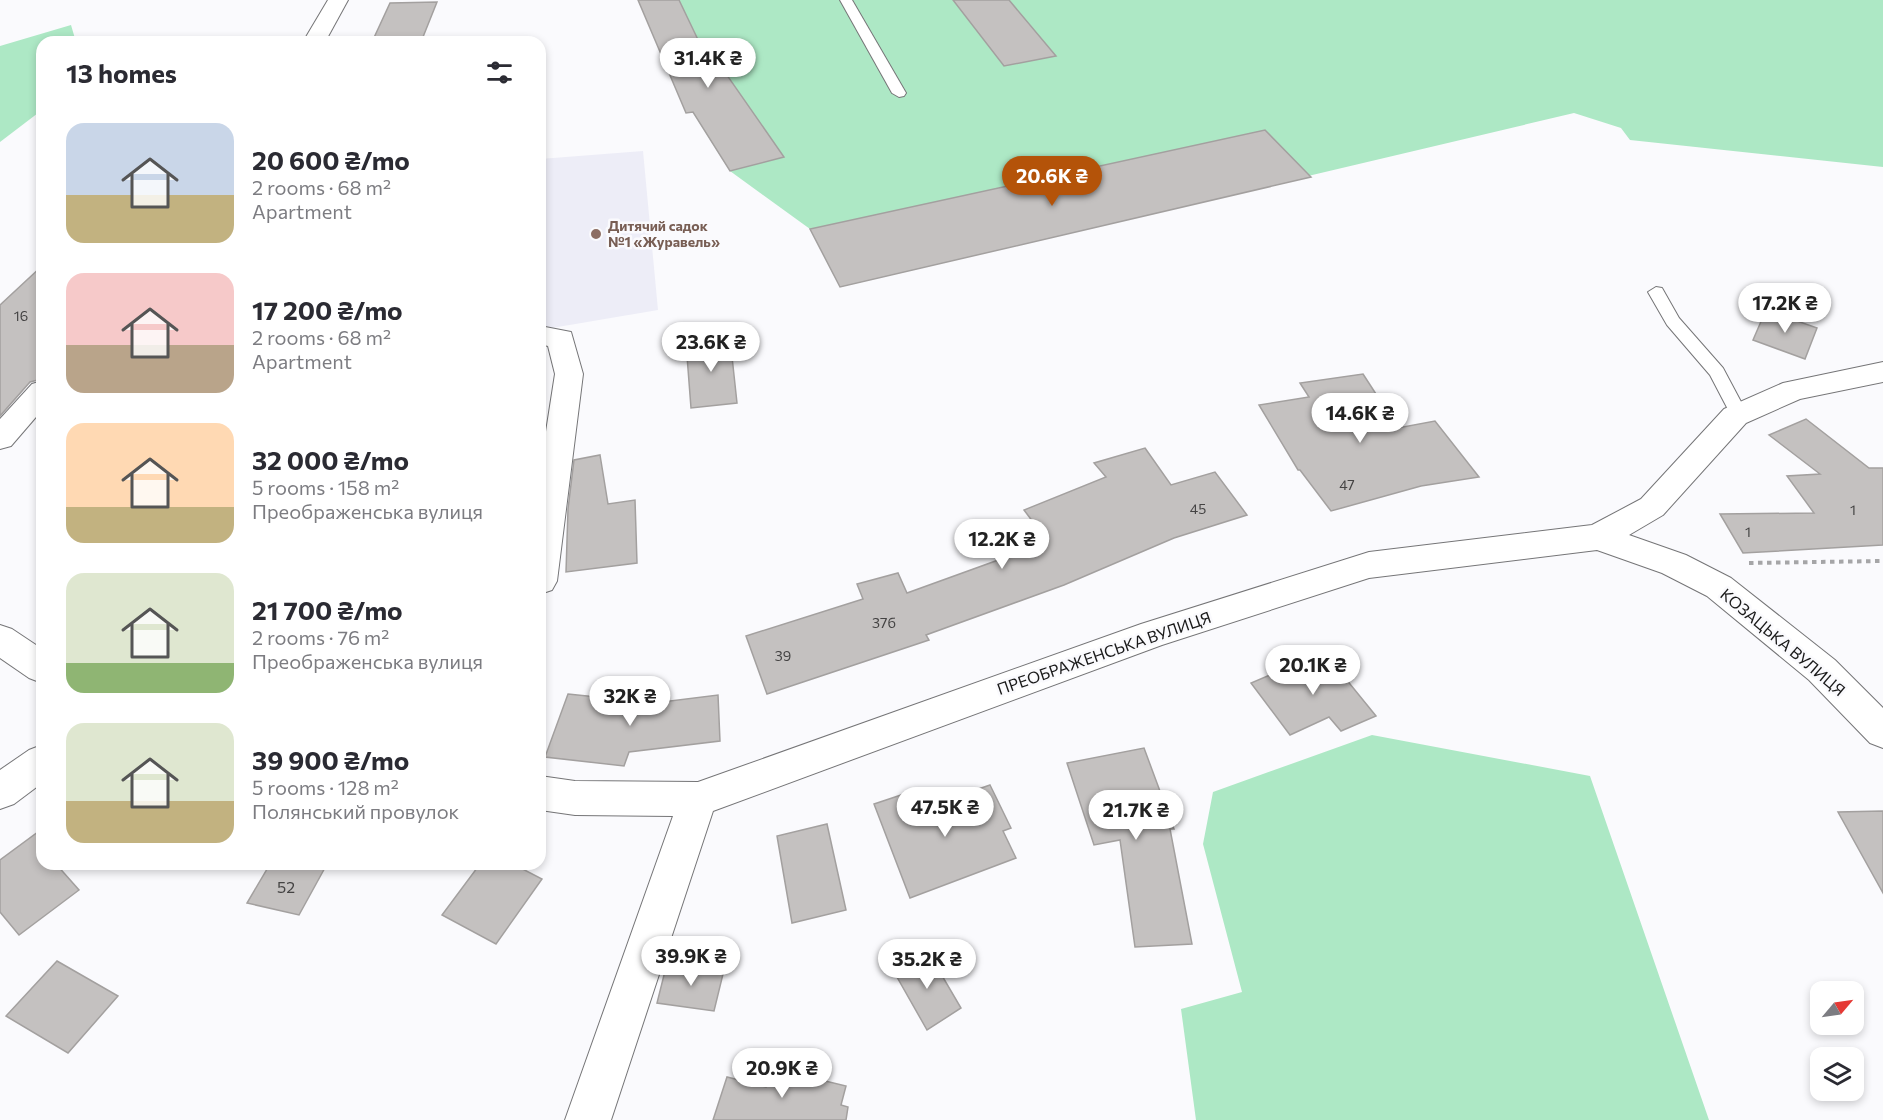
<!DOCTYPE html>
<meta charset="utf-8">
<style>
body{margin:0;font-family:Commissioner,sans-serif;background:#f7f7f7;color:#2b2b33;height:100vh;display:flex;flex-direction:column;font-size:22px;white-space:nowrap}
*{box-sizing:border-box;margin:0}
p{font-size:20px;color:#7c7c81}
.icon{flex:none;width:33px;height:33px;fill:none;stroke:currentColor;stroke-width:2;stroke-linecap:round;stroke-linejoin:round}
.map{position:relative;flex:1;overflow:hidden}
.details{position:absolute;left:36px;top:36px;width:510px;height:834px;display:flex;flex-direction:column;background:#fff;border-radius:18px;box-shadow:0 3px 9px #0003}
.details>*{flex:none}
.needle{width:39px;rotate:61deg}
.tools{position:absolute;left:1810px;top:981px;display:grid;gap:12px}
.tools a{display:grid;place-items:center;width:54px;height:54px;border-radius:12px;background:#fff;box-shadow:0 3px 9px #0003;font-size:30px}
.price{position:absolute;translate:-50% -51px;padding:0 14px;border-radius:21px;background:#fff;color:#222;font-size:20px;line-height:39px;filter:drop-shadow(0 2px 3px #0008)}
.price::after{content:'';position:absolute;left:50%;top:36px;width:18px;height:14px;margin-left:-9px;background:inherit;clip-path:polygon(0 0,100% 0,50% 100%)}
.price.current{background:#b45309;color:#fff}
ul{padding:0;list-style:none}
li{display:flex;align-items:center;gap:18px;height:150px;padding:0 30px}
li span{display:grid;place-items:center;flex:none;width:168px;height:120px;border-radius:18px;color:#555}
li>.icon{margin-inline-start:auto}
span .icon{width:72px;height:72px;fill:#fffc;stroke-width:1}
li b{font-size:26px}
h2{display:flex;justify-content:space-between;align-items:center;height:72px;padding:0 30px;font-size:26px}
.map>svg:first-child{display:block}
.built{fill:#ededf7}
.green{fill:#ade8c5}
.building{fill:#c4c1c0;stroke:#a3a09f;stroke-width:1.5}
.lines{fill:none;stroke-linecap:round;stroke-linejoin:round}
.lane-casing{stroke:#757577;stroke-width:2}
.street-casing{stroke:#757577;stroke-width:2}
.path{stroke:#a5a5a7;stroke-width:4;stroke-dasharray:4.5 4.5;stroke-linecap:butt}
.lane{fill:#fff;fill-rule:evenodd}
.street{fill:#fff;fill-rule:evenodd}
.education-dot{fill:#8d6e63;stroke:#fafafd;stroke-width:2}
.labels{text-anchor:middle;stroke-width:5;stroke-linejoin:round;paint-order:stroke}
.far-education-label{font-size:14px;font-weight:bold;fill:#785e54;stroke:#fafafd;text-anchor:start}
.number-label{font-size:14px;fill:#444343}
.street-label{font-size:16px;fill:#191919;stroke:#fafafd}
.near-number-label{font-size:16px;fill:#444343}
</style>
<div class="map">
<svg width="1883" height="1120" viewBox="0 0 1883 1120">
<rect width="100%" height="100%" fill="#fafafd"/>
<path class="built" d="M643 151 658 310 540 330V159Z"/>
<g class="green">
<path d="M638 0H1883V167L1630 140 1621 128 1574 113 840 287 810 229 730 171 680 92Z"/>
<path d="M71 25 76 42H42V110L0 142V46Z"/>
<path d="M1372 735 1590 776 1709 1120H1196L1181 1009 1242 992 1203 844 1213 792Z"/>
</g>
<g class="building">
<path d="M638 0H679L701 46 706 45 784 157 730 171 693 112 686 113Z"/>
<path d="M953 0H1009L1056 56 1004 66Z"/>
<path d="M437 2 421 42H372L390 3Z"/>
<path d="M1265 130 1311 177 840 287 810 229Z"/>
<path d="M42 266V379L30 382 0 416V305Z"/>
<path d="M1766 310 1817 328 1805 359 1753 340Z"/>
<path d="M730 338 737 403 691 408 686 343Z"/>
<path d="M1363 374 1398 428 1435 421 1479 477 1421 486 1331 511 1300 470H1298L1259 405 1309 397 1300 383Z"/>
<path d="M1806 419 1869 468H1883V545L1743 553 1720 514 1814 513 1787 476 1820 474 1769 435Z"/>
<path d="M1145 448 1171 485 1215 472 1247 515 1174 538 1064 585 926 635 929 640 767 694 746 636 863 599 857 584 898 573 907 593 1048 542 1024 510 1106 477 1094 463Z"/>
<path d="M600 455 608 504 635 500 637 563 566 572 568 509 574 460Z"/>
<path d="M1324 652 1376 716 1341 731 1329 717 1290 735 1251 683Z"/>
<path d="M568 694 654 703 718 695 720 741 629 752 624 766 545 757Z"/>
<path d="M1144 748 1174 829H1170L1192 944 1135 947 1120 840 1094 845 1067 763Z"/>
<path d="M990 785 1011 828 1003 831 1016 858 910 898 874 804 910 792 918 810Z"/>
<path d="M1883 811V893L1838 812Z"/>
<path d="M827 824 846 910 792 923 777 836Z"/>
<path d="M42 829V864H56L79 890 19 935 0 912V860Z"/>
<path d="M270 864H327L299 915 247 903Z"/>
<path d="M480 864H513L542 879 496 944 442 915Z"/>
<path d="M927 950 961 1008 927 1030 893 970Z"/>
<path d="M57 961 118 996 68 1053 6 1016Z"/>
<path d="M667 963 724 970 714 1011 657 1003Z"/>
<path d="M772 1068 846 1086 841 1105 848 1107 846 1120H713L727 1077 766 1087Z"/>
</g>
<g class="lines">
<defs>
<g id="lane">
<path d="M840 0H852L906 93 904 96 899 97 892 93Z"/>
<path d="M1656 287 1662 288 1679 318 1723 368 1748 415 1745 419H1733L1710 375 1667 325 1648 292Z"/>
</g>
<g id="street">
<path d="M328 0H348L325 42H303Z"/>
<path d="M540 326 571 332 583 374 557 581 552 590 540 594V470L555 374 548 346 540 344Z"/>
<path d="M1883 362V382L1800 399 1746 423 1663 515 1629 535 1686 555 1731 578 1835 660 1883 708V748L1870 743 1809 680 1707 596 1662 573 1597 550 1369 578 1162 645 713 811 611 1120H565L673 816 575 815 540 810V776L575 781 698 782 1141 624 1369 552 1592 525 1641 499 1724 409 1783 383Z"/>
<path d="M42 381V410L11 446 0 449V419L32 384Z"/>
<path d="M0 625 12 629 42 649V683L29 678 0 658Z"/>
<path d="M42 745V783L14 804 0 809V770L29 750Z"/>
</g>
</defs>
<use href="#lane" class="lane-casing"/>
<use href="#street" class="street-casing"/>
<path class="path" d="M1749 563 1883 561"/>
<use href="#lane" class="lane"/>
<use href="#street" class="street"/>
</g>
<circle class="education-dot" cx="596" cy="234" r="6"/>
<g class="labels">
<g class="far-education-label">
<text x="608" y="231">Дитячий садок<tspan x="608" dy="16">№1 «Журавель»</tspan></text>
</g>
<g class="number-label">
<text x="21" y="321">16</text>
<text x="1347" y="490">47</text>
<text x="1198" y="514">45</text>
<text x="1853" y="515">1</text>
<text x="1748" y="537">1</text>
<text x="884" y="628">37б</text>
<text x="783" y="661">39</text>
</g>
<g class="street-label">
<text transform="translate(1783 642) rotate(40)" y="6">КОЗАЦЬКА ВУЛИЦЯ</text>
<text transform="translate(1104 653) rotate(-19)" y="6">ПРЕОБРАЖЕНСЬКА ВУЛИЦЯ</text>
</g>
<g class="near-number-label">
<text x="286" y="893">52</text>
</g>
</g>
</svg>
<div class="tools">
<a><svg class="needle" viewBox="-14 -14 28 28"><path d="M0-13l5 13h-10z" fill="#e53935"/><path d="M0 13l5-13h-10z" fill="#7c7c81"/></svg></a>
<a><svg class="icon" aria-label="layers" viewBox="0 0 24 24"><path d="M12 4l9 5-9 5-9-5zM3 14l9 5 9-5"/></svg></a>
</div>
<b class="price" style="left:708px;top:89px">31.4K ₴</b>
<b class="price current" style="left:1052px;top:207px">20.6K ₴</b>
<b class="price" style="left:1785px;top:334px">17.2K ₴</b>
<b class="price" style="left:711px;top:373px">23.6K ₴</b>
<b class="price" style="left:1360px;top:444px">14.6K ₴</b>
<b class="price" style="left:1002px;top:570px">12.2K ₴</b>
<b class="price" style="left:1313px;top:696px">20.1K ₴</b>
<b class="price" style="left:630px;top:727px">32K ₴</b>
<b class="price" style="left:945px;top:838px">47.5K ₴</b>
<b class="price" style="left:1136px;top:841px">21.7K ₴</b>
<b class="price" style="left:691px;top:987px">39.9K ₴</b>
<b class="price" style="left:927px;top:990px">35.2K ₴</b>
<b class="price" style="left:782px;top:1099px">20.9K ₴</b>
<section class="details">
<h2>13 homes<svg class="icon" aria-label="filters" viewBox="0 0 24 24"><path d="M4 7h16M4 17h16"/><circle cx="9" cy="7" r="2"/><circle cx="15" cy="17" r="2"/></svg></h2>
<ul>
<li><span style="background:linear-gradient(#c9d6e8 60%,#c2b280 0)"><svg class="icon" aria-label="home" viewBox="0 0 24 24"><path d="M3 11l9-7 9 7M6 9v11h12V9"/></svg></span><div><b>20 600 ₴/mo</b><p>2 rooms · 68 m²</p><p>Apartment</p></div></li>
<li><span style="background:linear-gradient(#f6c9c9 60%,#b9a48a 0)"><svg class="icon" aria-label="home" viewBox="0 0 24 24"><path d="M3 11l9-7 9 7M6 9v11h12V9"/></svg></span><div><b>17 200 ₴/mo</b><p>2 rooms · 68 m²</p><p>Apartment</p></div></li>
<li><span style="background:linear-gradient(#ffd9b3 70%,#c2b280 0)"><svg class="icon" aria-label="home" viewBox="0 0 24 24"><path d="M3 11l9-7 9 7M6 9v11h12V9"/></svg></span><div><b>32 000 ₴/mo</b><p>5 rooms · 158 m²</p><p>Преображенська вулиця</p></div></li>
<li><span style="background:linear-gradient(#dfe7d0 75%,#8fb573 0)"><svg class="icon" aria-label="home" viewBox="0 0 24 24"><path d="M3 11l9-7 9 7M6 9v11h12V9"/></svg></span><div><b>21 700 ₴/mo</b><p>2 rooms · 76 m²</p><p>Преображенська вулиця</p></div></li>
<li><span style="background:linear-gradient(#dfe7d0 65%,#c2b280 0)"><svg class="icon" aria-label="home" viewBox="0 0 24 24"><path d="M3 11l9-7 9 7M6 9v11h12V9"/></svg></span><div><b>39 900 ₴/mo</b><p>5 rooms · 128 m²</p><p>Полянський провулок</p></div></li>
</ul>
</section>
</div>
